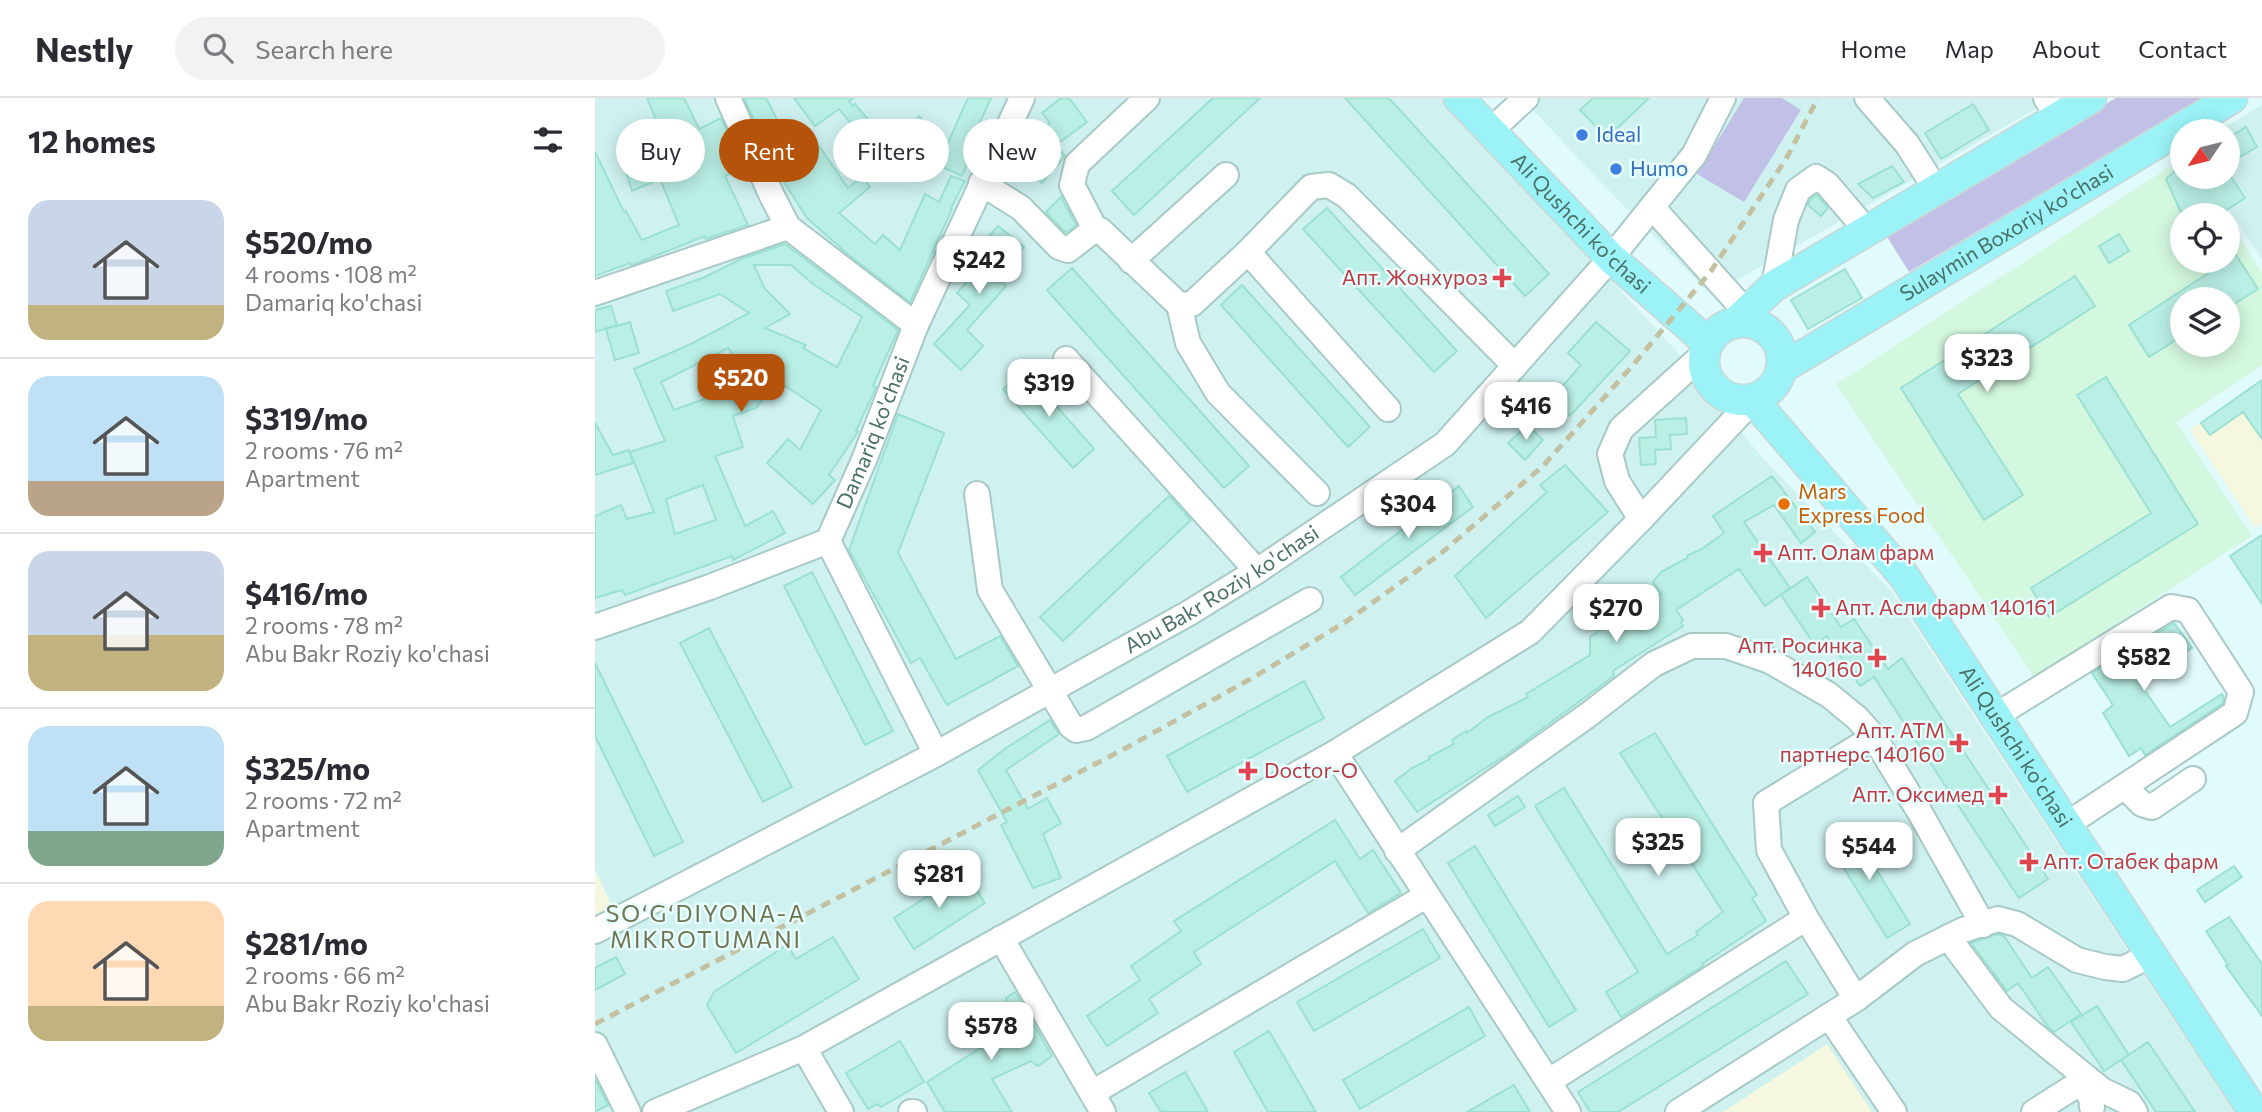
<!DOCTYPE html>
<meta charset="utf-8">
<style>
body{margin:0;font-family:Commissioner,sans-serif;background:#f2f2f3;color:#2b2b33;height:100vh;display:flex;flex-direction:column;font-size:26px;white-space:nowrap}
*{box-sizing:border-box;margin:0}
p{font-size:23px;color:#7c7c81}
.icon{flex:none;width:38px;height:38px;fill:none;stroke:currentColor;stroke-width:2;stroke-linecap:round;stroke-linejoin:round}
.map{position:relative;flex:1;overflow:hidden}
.drawer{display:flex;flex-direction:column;background:#fff;width:595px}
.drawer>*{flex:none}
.hud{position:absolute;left:21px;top:21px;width:665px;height:63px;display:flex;gap:14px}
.needle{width:46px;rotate:235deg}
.tools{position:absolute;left:1575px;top:21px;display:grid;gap:14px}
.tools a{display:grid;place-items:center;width:70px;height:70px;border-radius:50%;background:#fff;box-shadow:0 4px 18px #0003;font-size:35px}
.price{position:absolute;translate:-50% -60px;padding:0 16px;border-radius:14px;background:#fff;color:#222;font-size:23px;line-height:46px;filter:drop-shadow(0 2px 4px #0008)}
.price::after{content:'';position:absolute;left:50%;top:42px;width:21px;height:16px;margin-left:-10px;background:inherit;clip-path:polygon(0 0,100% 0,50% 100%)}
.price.current{background:#b45309;color:#fff}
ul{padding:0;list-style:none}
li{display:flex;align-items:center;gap:21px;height:175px;padding:0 28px}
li+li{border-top:2px solid #e1e1e2}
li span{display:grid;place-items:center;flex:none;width:196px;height:140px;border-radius:21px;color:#555}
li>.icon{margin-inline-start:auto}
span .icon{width:84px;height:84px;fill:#fffc;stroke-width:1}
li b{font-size:30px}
h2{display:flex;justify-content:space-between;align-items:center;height:84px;padding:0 28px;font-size:30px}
.pill{padding:0 24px;border-radius:32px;background:#fff;box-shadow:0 4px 18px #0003;font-size:24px;line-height:63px}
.pill.current{background:#b45309;color:#fff}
header{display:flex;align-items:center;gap:42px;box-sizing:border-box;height:98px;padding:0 35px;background:#fff;border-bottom:2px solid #e1e1e2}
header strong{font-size:33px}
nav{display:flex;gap:38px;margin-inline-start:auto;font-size:24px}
.search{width:490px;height:63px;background:#f2f2f3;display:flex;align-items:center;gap:18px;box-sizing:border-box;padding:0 24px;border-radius:38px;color:#7c7c81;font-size:26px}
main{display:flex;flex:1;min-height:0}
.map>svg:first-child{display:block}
.residential{fill:#cff2f0}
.education{fill:#f5f7de}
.medical{fill:#d4f8df;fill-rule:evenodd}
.green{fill:#c1c0e7}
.building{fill:#baefe5;stroke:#9be1d3;stroke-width:2;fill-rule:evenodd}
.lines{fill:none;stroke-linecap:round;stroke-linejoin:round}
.minor-casing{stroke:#a8cac6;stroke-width:28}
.major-casing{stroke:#ccd7d5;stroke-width:33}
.minor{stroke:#fff;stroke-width:24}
.major{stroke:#9bf3f7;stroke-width:30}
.rail{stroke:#c3c1a1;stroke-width:5;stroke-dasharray:10 7;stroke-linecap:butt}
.shop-dot{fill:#3f7fe0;stroke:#e6fefe;stroke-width:2.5}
.health-dot{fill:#e0444e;stroke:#e6fefe;stroke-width:2.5}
.food-dot{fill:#e8710a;stroke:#e6fefe;stroke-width:2.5}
.labels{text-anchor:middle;stroke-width:5;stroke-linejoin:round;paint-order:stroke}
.shop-label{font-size:21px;fill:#366cbe;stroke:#e6fefe;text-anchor:start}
.street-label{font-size:21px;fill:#497068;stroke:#e6fefe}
.health-label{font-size:21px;fill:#be3a42;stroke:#e6fefe;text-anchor:end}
.food-label{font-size:21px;fill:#c56008;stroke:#e6fefe;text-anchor:start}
.neighbourhood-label{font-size:23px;letter-spacing:2px;fill:#707350;stroke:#e6fefe}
</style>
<header>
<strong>Nestly</strong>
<div class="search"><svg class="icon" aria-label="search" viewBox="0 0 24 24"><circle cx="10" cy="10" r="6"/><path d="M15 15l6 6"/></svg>Search here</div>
<nav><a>Home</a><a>Map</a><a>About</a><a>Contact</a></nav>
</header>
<main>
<section class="drawer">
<h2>12 homes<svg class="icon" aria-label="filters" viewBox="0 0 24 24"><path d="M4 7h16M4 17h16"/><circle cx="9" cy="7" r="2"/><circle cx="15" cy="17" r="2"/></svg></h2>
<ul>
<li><span style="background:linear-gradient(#c9d6e8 75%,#c2b280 0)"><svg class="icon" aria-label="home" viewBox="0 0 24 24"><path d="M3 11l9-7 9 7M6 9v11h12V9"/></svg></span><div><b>$520/mo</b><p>4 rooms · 108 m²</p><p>Damariq ko'chasi</p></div></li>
<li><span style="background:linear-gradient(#bfe0f5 75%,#b9a48a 0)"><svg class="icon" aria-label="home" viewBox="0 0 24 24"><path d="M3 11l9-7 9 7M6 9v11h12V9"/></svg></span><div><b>$319/mo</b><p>2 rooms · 76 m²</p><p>Apartment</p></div></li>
<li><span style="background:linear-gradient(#c9d6e8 60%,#c2b280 0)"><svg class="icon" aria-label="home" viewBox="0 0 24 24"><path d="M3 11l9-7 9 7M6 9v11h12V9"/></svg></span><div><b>$416/mo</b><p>2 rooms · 78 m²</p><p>Abu Bakr Roziy ko'chasi</p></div></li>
<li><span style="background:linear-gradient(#bfe0f5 75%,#7fa58c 0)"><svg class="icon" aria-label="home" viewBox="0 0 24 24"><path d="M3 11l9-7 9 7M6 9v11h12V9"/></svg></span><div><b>$325/mo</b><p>2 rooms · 72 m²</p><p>Apartment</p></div></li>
<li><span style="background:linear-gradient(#ffd9b3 75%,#c2b280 0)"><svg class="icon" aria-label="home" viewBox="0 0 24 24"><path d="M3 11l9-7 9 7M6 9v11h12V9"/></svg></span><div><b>$281/mo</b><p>2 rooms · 66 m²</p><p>Abu Bakr Roziy ko'chasi</p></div></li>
</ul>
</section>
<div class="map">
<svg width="1667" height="1014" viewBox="0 0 1667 1014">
<rect width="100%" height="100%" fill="#e1fafb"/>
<g class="residential">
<path d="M0 0H848L1084 256 1164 356 1297 494 1639 1014H0Z"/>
<path d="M927 0H1460L1116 197 999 77Z"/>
<path d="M1667 7V161L1613 79H1633V33H1623Z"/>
</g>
<g class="education">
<path d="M1667 282V425L1660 430 1595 332Z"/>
<path d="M0 772 17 808 0 817Z"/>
<path d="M1232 946 1277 1014H1128Z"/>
</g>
<path class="medical" d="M1587 61V79H1604L1629 117H1587V163H1633V123L1667 175V267L1581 324 1657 438 1439 579 1241 286ZM1587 201H1633V247H1587Z"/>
<g class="green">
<path d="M1149 0H1187L1206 12 1149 104 1102 76Z"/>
<path d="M1521 0H1606L1314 174 1291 137Z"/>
</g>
<g class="building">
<path d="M52 0H89L104 31 126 20 148 71 130 78 153 127 111 141 110 138 40 166 36 167 35 165 0 178V54L29 114 31 113 47 142 84 127 65 81 37 93 30 71 57 59 56 49 71 45Z"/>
<path d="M149 0H171L203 62 224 48 253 90 267 78 275 89 244 115 280 146 288 137 305 152 330 96 344 104 356 78 370 83 356 110 357 111 315 204 255 158 212 120 182 73Z"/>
<path d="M199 0H259L254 3 258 8 260 6 297 50 324 18 339 35 301 80 282 66 287 62 244 11 220 28Z"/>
<path d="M373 0H396L370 57 375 60 367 78 343 67Z"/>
<path d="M466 0H474L492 24 461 47 470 58 447 85 420 54 455 25 447 15Z"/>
<path d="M618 0H665L539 117 517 93Z"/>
<path d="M750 0H794L954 176 930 198Z"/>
<path d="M998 0H1054L1012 40 985 12Z"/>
<path d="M1378 6 1394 32 1346 61 1330 35Z"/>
<path d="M1651 29 1662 49 1633 66V40Z"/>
<path d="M1587 67V79H1636L1650 100 1624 117H1587L1571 81Z"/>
<path d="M1297 68 1309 84 1278 100 1263 86Z"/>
<path d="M1222 97 1233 110 1226 118 1213 107 1215 102Z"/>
<path d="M466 99 481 127 471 135 451 114Z"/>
<path d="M732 110 862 253 839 274 708 131Z"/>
<path d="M403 128 429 149 402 180 411 188 372 232 388 248 366 272 339 246 375 207 362 195 388 165 378 157Z"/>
<path d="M1524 136 1534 153 1514 165 1504 148Z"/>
<path d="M190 146 303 232 278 288 281 289 261 333 263 334 234 377 240 382 218 406 172 365 193 341 205 352 226 312 183 283 161 310 138 318 148 349 120 358 150 428 178 413 190 435 138 462 137 458 30 497 27 492 0 500V418L26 407 32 421 59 414 35 354 70 343 39 271 98 245 154 215 125 196 78 213 71 193 110 179 146 161ZM159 167H196L218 186 267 219 242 269 208 250 211 247 170 230 195 216 170 191ZM133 250 156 284 79 312 66 284ZM108 387 121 422 80 436 71 401Z"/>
<path d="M1641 157 1663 191 1633 210V201H1587V238L1554 259 1534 227Z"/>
<path d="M477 170 654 368 629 390 452 192Z"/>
<path d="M1250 171 1267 200 1213 231 1196 202Z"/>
<path d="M1480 178 1500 208 1363 296 1428 397 1389 422 1306 290Z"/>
<path d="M647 187 775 329 753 349 626 207Z"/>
<path d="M16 208 22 227 0 234V212Z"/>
<path d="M35 224 44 255 20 262 11 231Z"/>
<path d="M1001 224 1035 253 975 318 958 299 986 267 973 255Z"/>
<path d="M430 272 499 351 478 370 408 291Z"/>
<path d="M1511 279 1603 426 1454 519 1436 490 1556 415 1482 297Z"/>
<path d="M1667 282V341L1648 314 1615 337 1606 325Z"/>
<path d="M303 316 349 335 303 455 361 561 405 538 423 568 352 607 325 560 316 565 254 452Z"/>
<path d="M1091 320 1092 336 1075 337 1076 351 1060 352 1061 366 1046 367 1044 340 1061 339 1060 322Z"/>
<path d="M0 325 18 357 34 352 38 365 0 377Z"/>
<path d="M933 327 948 342 930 362 913 345Z"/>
<path d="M970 367 1013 414 891 520 860 478 952 394 945 387Z"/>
<path d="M1177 378 1220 434 1206 445 1179 407 1149 424 1195 490 1170 508 1144 471 1081 512 1088 522 1086 525 1088 528 1018 573 1019 578 914 655 822 714 800 683 817 670 835 661 834 659 859 646 857 642 871 633 872 635 893 619 933 599 931 596 995 557V539L1049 503 1066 496 1058 484 1066 474 1092 460 1093 457 1105 452 1129 435 1118 418Z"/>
<path d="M864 388 878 409 760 497 746 479Z"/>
<path d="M574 398 596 422 468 543 445 519Z"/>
<path d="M1667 437V506L1635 458Z"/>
<path d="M217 474 298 633 270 647 189 488Z"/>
<path d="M1212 479 1246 529 1259 521 1293 571 1307 560 1453 781 1424 800 1279 579 1265 588 1232 538 1219 546 1186 497Z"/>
<path d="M1579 525 1597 550 1544 584 1575 629 1627 596 1629 600 1627 606 1550 657 1546 650 1534 658 1508 615 1518 607 1497 575Z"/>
<path d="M114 530 197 689 168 704 85 545Z"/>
<path d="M0 565 88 744 59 758 0 638Z"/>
<path d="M709 583 729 620 592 694 572 658Z"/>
<path d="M455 622 464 636 411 672 433 711 452 700 466 725 448 736 466 780 438 790 406 727 412 724 383 672 411 650Z"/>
<path d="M1060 635 1162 797 1157 800 1171 823 1107 866 1108 868 1026 919 1011 894 1043 874 940 708 969 690 1072 856 1103 837 1101 834 1128 814 1025 655Z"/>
<path d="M923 698 930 709 900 728 893 717Z"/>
<path d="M740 722 765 761 778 752 806 795 773 815 740 763 599 854 606 866 554 901 563 915 512 948 492 918 545 882 536 868 586 833 579 823Z"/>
<path d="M1255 729 1315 826 1292 840 1232 743Z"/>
<path d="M880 748 981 912 954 929 853 765Z"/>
<path d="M1639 768 1647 779 1610 804 1602 792Z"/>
<path d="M370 774 390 805 319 851 299 820Z"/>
<path d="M1634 819 1667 866V918L1631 868 1633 867 1611 833Z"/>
<path d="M828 831 845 860 719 933 702 904Z"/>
<path d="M1403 836 1409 838 1437 880 1453 869 1486 916 1459 934 1453 929 1423 885 1412 893 1376 845Z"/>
<path d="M238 839 264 881 141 955 112 907 119 894 192 847 201 861Z"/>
<path d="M21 859 30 876 0 892V870Z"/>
<path d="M1191 863 1213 896 1023 1014H995L983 994Z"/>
<path d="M420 894 457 958 443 968 436 963 397 981 417 1014H350L332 984 390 947 379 930 412 911 411 900Z"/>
<path d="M1502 908 1534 957 1509 973 1476 924Z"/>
<path d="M874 909 890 938 765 1011 748 982Z"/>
<path d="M674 933 721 1014H673L639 954Z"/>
<path d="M305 943 329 984 286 1009 283 1006 273 1011 251 975Z"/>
<path d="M1553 944 1600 1014H1561L1526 962Z"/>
<path d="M590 974 613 1014H566L554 995Z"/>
<path d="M0 981 13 1007 0 1014Z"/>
<path d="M919 987 935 1014H872Z"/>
</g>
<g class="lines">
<defs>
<g id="minor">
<path d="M133 0 177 98 193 129"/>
<path d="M1272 0 1312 46 1342 93"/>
<path d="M1451 0 1463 20"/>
<path d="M894 34 931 0"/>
<path d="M386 85 426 110 464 149 473 152 500 131 505 132 584 207 597 206 653 154 716 89 734 87 752 98 920 268"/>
<path d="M1057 109 1152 215"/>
<path d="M500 131 477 87 482 66 552 0"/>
<path d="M653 154 793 311"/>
<path d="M536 163 631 77"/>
<path d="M1179 188 1191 122 1203 92 1221 79 1232 86 1273 134"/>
<path d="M0 195 193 129 321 227"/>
<path d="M584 207 593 245 623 295 722 395"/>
<path d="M471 261 662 473"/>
<path d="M382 396 395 492 476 628 481 632 491 630 715 502"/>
<path d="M1046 421 1022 383 1015 356 1026 331 1110 255"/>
<path d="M233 443 341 656"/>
<path id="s1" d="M0 529 115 489 233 443 269 362 321 227 427 0"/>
<path d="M1400 618 1576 509 1593 512 1646 594 1640 615 1471 727"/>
<path d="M740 655 973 1014"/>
<path d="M1530 689 1547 706 1557 709 1598 681"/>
<path d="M802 753 993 617 1059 566 1097 548H1131L1175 563 1234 597 1262 620 1279 639 1324 713 1388 827"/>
<path id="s2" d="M0 833 341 656 594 515 662 473 850 346 1016 160 1057 109 1099 57 1128 0"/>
<path d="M1353 839 1406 910 1507 992 1534 1005 1540 1014"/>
<path d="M406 840 508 1014"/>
<path d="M1261 901 1211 820 1174 752 1171 705 1279 639"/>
<path d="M1234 918 1261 901 1320 856 1368 832 1403 821 1422 826 1482 862 1510 869 1528 871 1556 857"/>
<path d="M0 947 33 1014"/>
<path d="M209 950 246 1014"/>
<path d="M954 983 1211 820"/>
<path d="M497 995 831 798"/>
<path d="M60 1014 209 950 740 655 935 534 1046 421 1158 302"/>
<path d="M316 1014H319"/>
<path d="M1083 1014 1234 918 1299 1014"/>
<path d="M1439 1014 1480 988 1489 990 1496 999 1497 1009"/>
</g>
<g id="major">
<path id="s3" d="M864 0 1016 160 1113 245"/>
<circle cx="1148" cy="263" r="39"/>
<path d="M1140 225 1179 188 1496 0"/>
<path id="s4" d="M1187 270 1637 0"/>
<path id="s5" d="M1158 302 1309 478 1659 1014"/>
</g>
</defs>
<use href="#minor" class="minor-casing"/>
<use href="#major" class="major-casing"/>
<use href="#minor" class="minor"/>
<use href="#major" class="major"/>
<path class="rail" d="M0 926 531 650 659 579 752 523 844 457 948 368 1039 266 1116 173 1191 61 1223 0"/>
</g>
<g class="shop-dot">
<circle cx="987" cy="37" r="7"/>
<circle cx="1021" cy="71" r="7"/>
</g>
<g class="health-dot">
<path d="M903.5 169.5h7v7h7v7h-7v7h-7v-7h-7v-7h7z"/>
<path d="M1164.5 444.5h7v7h7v7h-7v7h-7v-7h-7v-7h7z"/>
<path d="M1222.5 499.5h7v7h7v7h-7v7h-7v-7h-7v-7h7z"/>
<path d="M1278.5 549.5h7v7h7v7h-7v7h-7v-7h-7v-7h7z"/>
<path d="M1360.5 634.5h7v7h7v7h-7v7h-7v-7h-7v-7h7z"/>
<path d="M649.5 662.5h7v7h7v7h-7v7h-7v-7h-7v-7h7z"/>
<path d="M1399.5 686.5h7v7h7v7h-7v7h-7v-7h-7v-7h7z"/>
<path d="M1430.5 753.5h7v7h7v7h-7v7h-7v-7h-7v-7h7z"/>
</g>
<circle class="food-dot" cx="1189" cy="406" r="7"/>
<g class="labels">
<g class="shop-label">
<text x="1001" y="44">Ideal</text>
<text x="1035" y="78">Humo</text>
</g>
<g class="street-label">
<text dy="7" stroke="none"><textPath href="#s3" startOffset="175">Ali Qushchi ko'chasi</textPath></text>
<text dy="7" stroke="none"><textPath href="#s4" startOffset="262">Sulaymin Boxoriy ko'chasi</textPath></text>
<text dy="7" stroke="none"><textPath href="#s1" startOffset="366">Damariq ko'chasi</textPath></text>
<text dy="7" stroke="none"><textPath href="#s2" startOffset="714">Abu Bakr Roziy ko'chasi</textPath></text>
<text dy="7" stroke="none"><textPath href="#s5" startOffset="436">Ali Qushchi ko'chasi</textPath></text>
</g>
<g class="health-label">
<text x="893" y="187">Апт. Жонхуроз</text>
<text x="1182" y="462" text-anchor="start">Апт. Олам фарм</text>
<text x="1240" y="517" text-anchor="start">Апт. Асли фарм 140161</text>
<text x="1268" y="555">Апт. Росинка<tspan x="1268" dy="24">140160</tspan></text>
<text x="1350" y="640">Апт. АТМ<tspan x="1350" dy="24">партнерс 140160</tspan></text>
<text x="669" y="680" text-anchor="start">Doctor-O</text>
<text x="1389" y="704">Апт. Оксимед</text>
<text x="1448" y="771" text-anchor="start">Апт. Отабек фарм</text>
</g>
<g class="food-label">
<text x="1203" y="401">Mars<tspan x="1203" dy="24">Express Food</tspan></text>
</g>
<g class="neighbourhood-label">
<text x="111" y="824">SO‘G‘DIYONA-А<tspan x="111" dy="26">MIKROTUMANI</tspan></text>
</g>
</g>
</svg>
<div class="tools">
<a><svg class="needle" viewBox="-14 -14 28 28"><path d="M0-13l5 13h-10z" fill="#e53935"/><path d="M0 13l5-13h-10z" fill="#7c7c81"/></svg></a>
<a><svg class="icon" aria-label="locate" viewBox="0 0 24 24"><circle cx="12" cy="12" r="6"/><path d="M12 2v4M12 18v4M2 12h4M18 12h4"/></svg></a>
<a><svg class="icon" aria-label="layers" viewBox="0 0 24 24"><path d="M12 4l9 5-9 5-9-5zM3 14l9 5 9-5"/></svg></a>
</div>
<b class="price" style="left:384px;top:198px">$242</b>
<b class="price" style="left:1392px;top:296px">$323</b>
<b class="price current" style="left:146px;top:316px">$520</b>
<b class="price" style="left:454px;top:321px">$319</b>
<b class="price" style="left:931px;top:344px">$416</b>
<b class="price" style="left:813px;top:442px">$304</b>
<b class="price" style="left:1021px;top:546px">$270</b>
<b class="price" style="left:1549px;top:595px">$582</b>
<b class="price" style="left:1063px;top:780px">$325</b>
<b class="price" style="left:1274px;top:784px">$544</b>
<b class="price" style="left:344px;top:812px">$281</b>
<b class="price" style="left:396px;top:964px">$578</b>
<div class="hud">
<a class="pill">Buy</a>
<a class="pill current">Rent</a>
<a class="pill">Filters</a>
<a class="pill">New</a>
</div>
</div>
</main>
